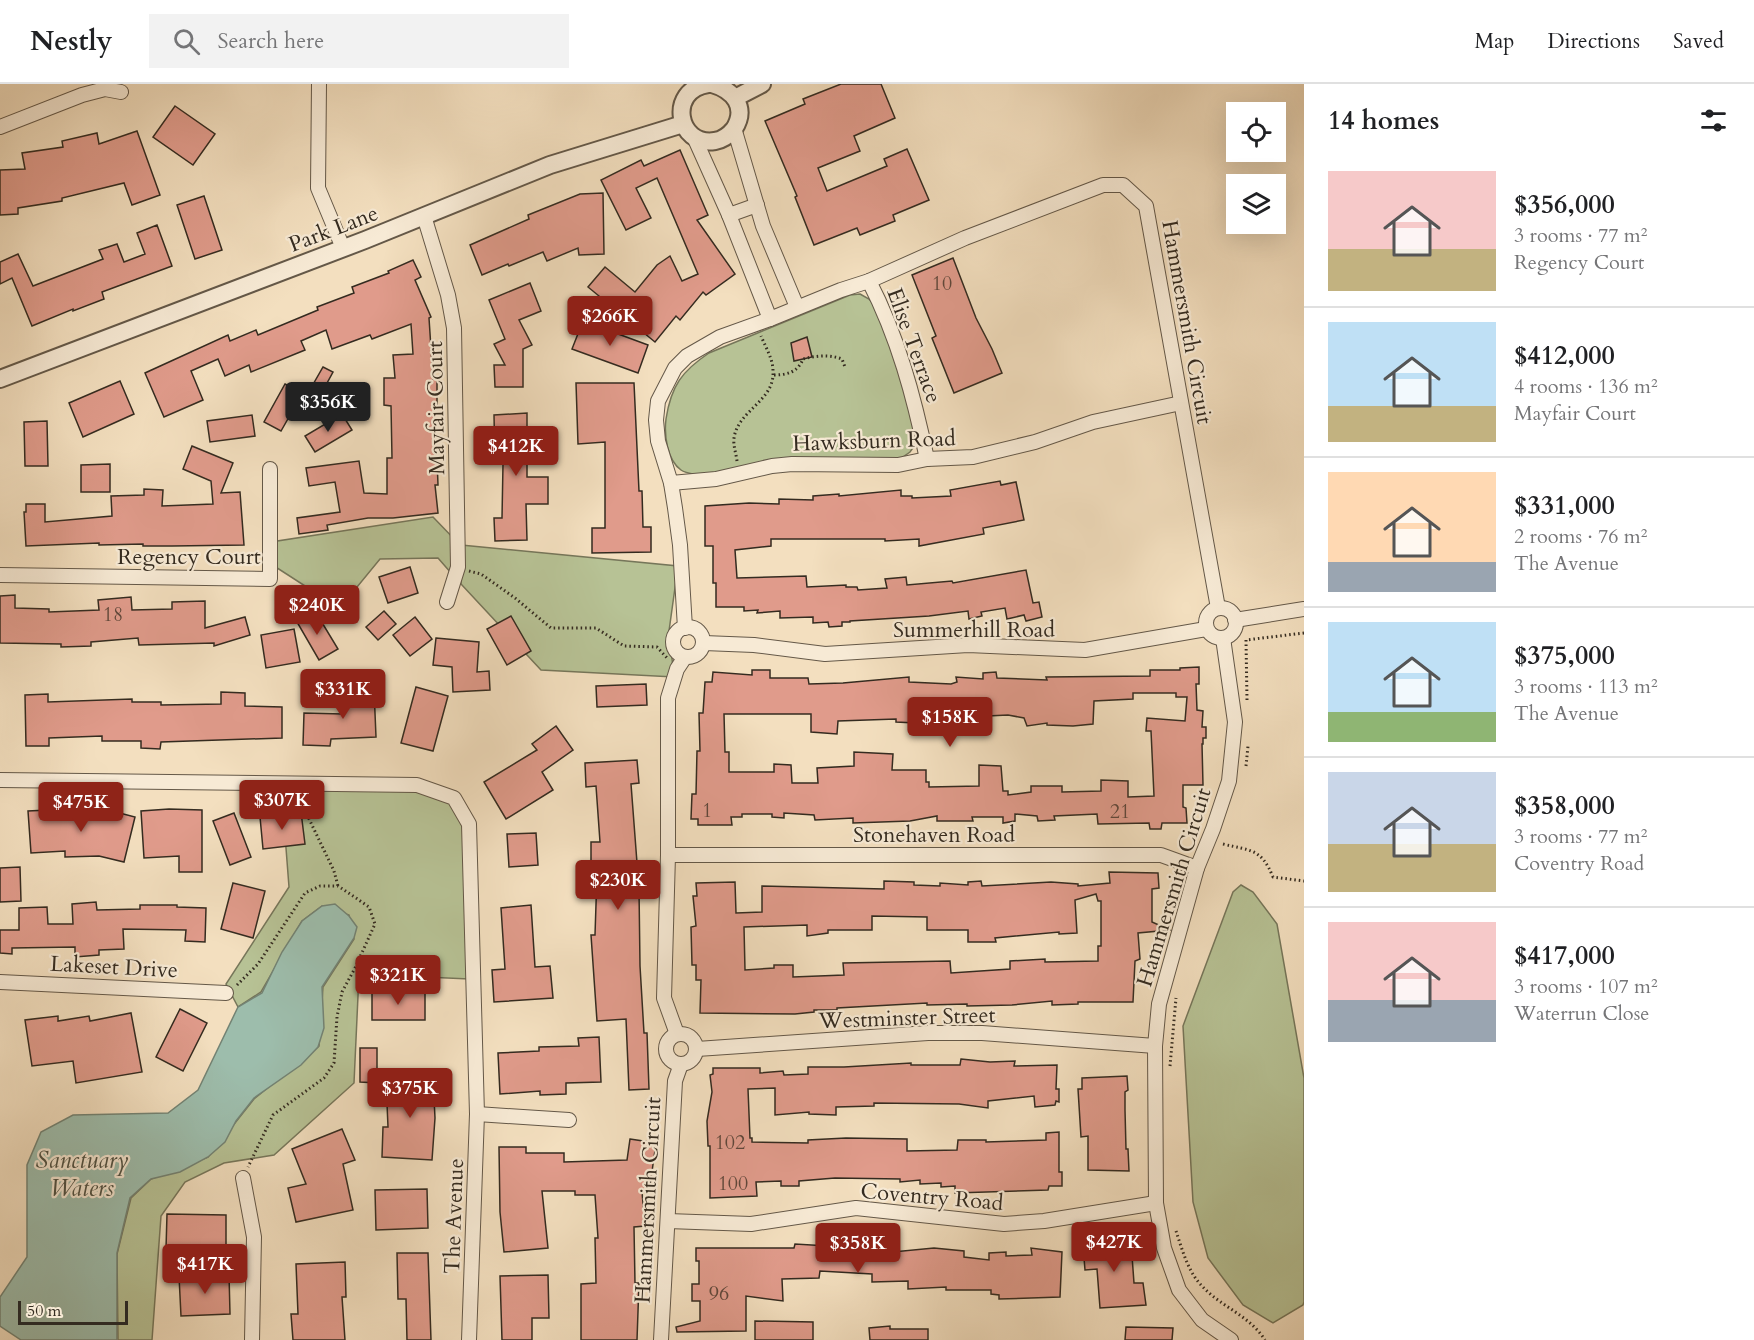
<!DOCTYPE html>
<meta charset="utf-8">
<style>
body{margin:0;font-family:Cardo,serif;background:#f2f2f2;color:#202124;height:100vh;display:flex;flex-direction:column;font-size:22px;white-space:nowrap}
*{box-sizing:border-box;margin:0}
p{font-size:20px;color:#757577}
.icon{flex:none;width:33px;height:33px;fill:none;stroke:currentColor;stroke-width:2;stroke-linecap:round;stroke-linejoin:round}
.map{position:relative;flex:1;overflow:hidden}
.sheet{display:flex;flex-direction:column;background:#fff;width:450px}
.sheet>*{flex:none}
.buttons{position:absolute;left:1226px;top:18px;display:grid;gap:12px}
.buttons a{display:grid;place-items:center;width:60px;height:60px;border-radius:0px;background:#fff;box-shadow:0 6px 24px #0002;font-size:30px}
.scale{position:absolute;left:18px;bottom:15px;width:110px;box-sizing:border-box;padding-left:6px;border:3px solid #342b20;border-top:0;font-size:16px;line-height:21px;white-space:nowrap;color:#342b20;-webkit-text-stroke:4px #f7ead5;paint-order:stroke}
.price{position:absolute;translate:-50% -51px;padding:0 14px;border-radius:6px;background:#8f2418;color:#fff;font-size:20px;line-height:39px;filter:drop-shadow(0 2px 3px #0008)}
.price::after{content:'';position:absolute;left:50%;top:36px;width:18px;height:14px;margin-left:-9px;background:inherit;clip-path:polygon(0 0,100% 0,50% 100%)}
.price.current{background:#222;color:#fff}
ul{padding:0;list-style:none}
li{display:flex;align-items:center;gap:18px;height:150px;padding:0 24px}
li+li{border-top:2px solid #e0e0e0}
li span{display:grid;place-items:center;flex:none;width:168px;height:120px;border-radius:0px;color:#555}
li>.icon{margin-inline-start:auto}
span .icon{width:72px;height:72px;fill:#fffc;stroke-width:1}
li b{font-size:26px}
h2{display:flex;justify-content:space-between;align-items:center;height:72px;padding:0 24px;font-size:26px}
header{display:flex;align-items:center;gap:36px;box-sizing:border-box;height:84px;padding:0 30px;background:#fff;border-bottom:2px solid #e0e0e0}
header strong{font-size:28px}
nav{display:flex;gap:33px;margin-inline-start:auto;font-size:21px}
.search{width:420px;height:54px;background:#f2f2f2;display:flex;align-items:center;gap:15px;box-sizing:border-box;padding:0 21px;border-radius:0px;color:#757577;font-size:22px}
main{display:flex;flex:1;min-height:0}
.map>svg:first-child{display:block}
.green{fill:#b7c295;stroke:#76765a;stroke-width:1.5}
.water{fill:#9dbdac;stroke:#738374;stroke-width:1.5}
.building{fill:#e09b8b;stroke:#342b20;stroke-width:1.5;fill-rule:evenodd}
.lines{fill:none;stroke-linecap:round;stroke-linejoin:round}
.minor-casing{stroke:#645848;stroke-width:16}
.tertiary-casing{stroke:#645848;stroke-width:20}
.path{stroke:#342b20;stroke-width:3;stroke-dasharray:1.5 3;stroke-linecap:butt}
.minor{stroke:#f7ead5;stroke-width:14}
.tertiary{stroke:#f7ead5;stroke-width:16}
.labels{text-anchor:middle;stroke-width:4.5;stroke-linejoin:round;paint-order:stroke}
.number-label{font-size:20px;fill:#5f473b}
.street-label{font-size:22px;fill:#342b20;stroke:#f7ead5}
.water-label{font-size:24px;font-style:italic;fill:#4e5043;stroke:#f7ead5}
</style>
<header>
<strong>Nestly</strong>
<div class="search"><svg class="icon" aria-label="search" viewBox="0 0 24 24"><circle cx="10" cy="10" r="6"/><path d="M15 15l6 6"/></svg>Search here</div>
<nav><a>Map</a><a>Directions</a><a>Saved</a></nav>
</header>
<main>
<div class="map">
<svg width="1304" height="1256" viewBox="0 0 1304 1256">
<rect width="100%" height="100%" fill="#f3dfbf"/>
<filter id="stains"><feTurbulence type="fractalNoise" baseFrequency=".00333" numOctaves="4"/><feColorMatrix values="0 0 0 0 .2 0 0 0 0 .09 0 0 0 0 .02 0 0 0 .5 -.17"/></filter>
<radialGradient id="worn" r=".72"><stop offset=".6" stop-color="#630" stop-opacity="0"/><stop offset="1" stop-color="#630" stop-opacity=".3"/></radialGradient>
<g class="green">
<path d="M860 210 869 215 877 224 908 312 917 358 910 368 900 375C850 378 799 382 749 385 732 386 715 391 698 391 693 390 685 389 681 386 667 376 664 351 666 335 671 302 682 287 709 269L850 211Z"/>
<path d="M433 433 459 460V498L438 474 380 475 357 503 353 533 271 480V458Z"/>
<path d="M461 461 678 482 669 547 674 593 541 586 461 500Z"/>
<path d="M281 699 417 701 454 714 469 740V895L359 890 354 999 274 1071 224 1079 185 1098 161 1132 152 1256H118L117 1170 131 1114 151 1095 208 1073 254 1015 319 962 323 903 354 855 349 831 322 822 302 837 261 908 238 923 226 900 289 803Z"/>
<path d="M1241 801 1253 808 1277 840 1304 994V1218L1303 1221 1273 1239 1243 1221 1208 1174 1193 1118 1183 942 1233 808Z"/>
</g>
<path class="water" d="M335 820 349 832 357 843 354 854 322 903 324 944 318 963 301 981 254 1014 236 1037 225 1058 208 1073 180 1088 151 1095 130 1114 117 1169V1256H21L0 1242V1213L27 1173V1081L41 1048 73 1031 168 1029 198 1006 238 923 262 909 282 868 302 837 322 822Z"/>
<g class="building">
<path d="M841 0H881L895 34 854 52 860 67 818 84 827 107 887 82 884 75 907 65 929 116 893 131 895 137 860 151 857 144 814 161 795 113 797 112 765 37 805 20 803 15Z"/>
<path d="M175 22 215 50 193 81 153 53Z"/>
<path d="M137 47 160 111 132 121 124 99 62 114V117L18 124V130L0 131V86L25 85 22 69 63 63 62 57 97 49 99 60Z"/>
<path d="M680 66 708 131 697 136 735 190 706 211 703 208 680 236 676 232 655 258 588 203 605 183 635 208 657 181 670 172 682 197 698 190 657 94 636 104 651 134 626 146 601 96 641 76 644 82Z"/>
<path d="M603 109 604 170 579 171 578 164 547 177 543 168 509 182 508 180 482 191 470 161 529 135 528 131 580 110Z"/>
<path d="M204 112 222 166 195 175 177 121Z"/>
<path d="M157 141 172 182 102 208 104 215 73 227V225L32 242 12 194 0 200V178L18 170 33 202 103 175 99 166 117 160 124 178 145 170 137 149Z"/>
<path d="M953 174 976 234 992 265 1002 289 954 309 932 254 936 252 912 191Z"/>
<path d="M413 176 421 193 415 196 431 233 429 234 433 295H437V322H435L438 401H435L438 429 393 434H368L327 441 328 446 299 450 297 434 340 428 335 398 309 402 306 384 359 377 364 409 387 410V374H392L391 322 384 321V294H395L393 271 413 270 411 240 372 255 370 251 332 265 326 246 301 257 305 266 251 288 249 281 225 292 218 275 191 287 203 316 164 333 145 289 228 251 230 257 256 246 258 251 318 226 317 223 354 209 352 203 389 189 388 187Z"/>
<path d="M530 199 541 227 519 236 532 261 523 265V303H495L494 281H505L494 260 505 255 489 216Z"/>
<path d="M583 237 648 261 638 289 572 265Z"/>
<path d="M807 253 812 273 794 277 791 259Z"/>
<path d="M323 283 333 288 321 310 311 304Z"/>
<path d="M120 297 134 330 83 353 69 319Z"/>
<path d="M576 299H634L639 407H642L643 443H651V468L592 469V444H605V358L578 360Z"/>
<path d="M285 300 302 310 281 347 264 338Z"/>
<path d="M527 329V393H548V420H526L527 456 495 457 494 434H502L503 380H495L494 331Z"/>
<path d="M342 330 352 346 315 368 305 352Z"/>
<path d="M252 331 255 352 210 358 207 337Z"/>
<path d="M47 337 48 382H25L24 338Z"/>
<path d="M192 362 233 379 221 409 240 408 244 461 172 462H143V460L99 461V459L26 462 24 428H26V420H45V438L112 432 111 412 144 411V405L163 406 162 422 213 420 211 397 183 385Z"/>
<path d="M110 380V408H81V381Z"/>
<path d="M1000 397 1001 401 1016 398 1024 436 983 444 984 450 919 462V455L885 457V455H771V462L735 466 737 494 806 492 807 503 846 501V503H857L858 506 887 504 885 495 906 493 907 501 952 497 953 499 1026 486 1033 519 1039 518 1042 533 1026 537 1024 531 1007 535 1005 524 981 528 982 532 969 535 968 527 929 532 850 537V538H842V542L829 543 828 538 813 539V533L780 534V527L757 529 758 526 744 527V523H716V499H713V462H705V422L749 419 779 420V415L813 416V412L839 410V412L901 406V412H912V414L951 412 950 406Z"/>
<path d="M410 483 418 509 388 519 379 493Z"/>
<path d="M15 511V524L49 525V528L99 526 98 516 131 513 132 526 172 525V518L205 517V544L245 533 250 551 214 562V559L139 561 138 554 91 558V562L61 563V560L0 559V512Z"/>
<path d="M315 527 338 565 319 576 297 538Z"/>
<path d="M384 527 396 540 378 556 366 543Z"/>
<path d="M511 532 531 567 507 581 487 545Z"/>
<path d="M415 533 432 555 410 572 393 551Z"/>
<path d="M294 545 300 578 266 584 261 551Z"/>
<path d="M436 554 479 558 477 588 489 587 490 606 453 608 452 583 433 581Z"/>
<path d="M1199 583V600H1196L1197 626 1203 627 1202 643H1206V654H1203V660H1202L1203 701H1183V723L1186 724 1187 739H1162L1161 745H1150L1149 739 1098 740 1097 730 1054 732 1055 736 1038 737 1037 732 1015 730V737L1003 739V733H972L973 737H937V732L910 737 853 739V734L815 736 814 731 784 729V734L772 733V730H742V733H731L732 741H698V735H691L692 710H696L697 667H700L699 629H703L705 598H712L713 588 752 591V586H770V594H808L809 600 843 599 909 593V598L951 600 957 598 956 593 983 595V589L996 588 997 594 1047 596 1046 593 1150 592V586H1180V584ZM1133 609H1176V613H1187L1185 637 1147 634 1146 647H1151L1154 712 1128 713V697L1101 696V707L1062 708V702H1031V708L1008 711V707H1003L1001 682 979 681V702L929 703V698H926V686H892L893 670 854 668V682L817 684 818 699H792L791 681 774 680V688H729V668H725L724 630H811V648L837 650 838 637 896 635V638L936 640V645L966 646V633L1008 631 1024 634 1027 642 1047 639V641L1073 642 1093 640 1094 617 1133 615Z"/>
<path d="M646 600 647 621 597 623 596 602Z"/>
<path d="M416 603 448 612 433 667 401 659Z"/>
<path d="M374 605 376 653 331 655 330 662 303 661 304 629 343 630 342 607Z"/>
<path d="M221 608 245 609V622L282 623V654L161 658 160 665 141 664V657H102V652L49 654V662H26L25 611 48 610V618L132 615V618H161V621L221 620Z"/>
<path d="M556 642 573 666 542 688 553 706 506 735 484 698 537 666 532 660Z"/>
<path d="M637 676 639 699 631 700 639 805 640 882 644 949H647L649 1005 629 1006 626 935 597 937 591 851H595L597 790H591V758H600L596 702 586 703 585 679Z"/>
<path d="M169 725 202 726V788H179V772L144 774 141 727Z"/>
<path d="M48 726 49 729 112 727 135 733 124 778 99 772 65 773V767L31 769 28 727Z"/>
<path d="M301 728 305 760 263 765 260 733Z"/>
<path d="M234 729 251 773 230 781 213 737Z"/>
<path d="M536 749 538 781 509 783 507 750Z"/>
<path d="M20 783 21 817 0 818V784Z"/>
<path d="M1109 788 1158 789 1159 804 1152 805V838L1170 846 1138 849 1140 875 1135 877 1133 918H1078V920L1052 921V917L1012 921 967 922V920L927 921V919L837 924V926H814V928L795 930 700 929 701 896H696V881H692L691 843 696 842 693 812H697L696 799 735 798 736 829 762 828V802L884 805V797L914 798V801L940 802V799L968 801V798L981 797 982 802 1051 798 1078 800V802L1110 799ZM1096 810 1098 817H1101V862H1098V877L1045 878V875L1010 877V885L951 889 950 877 843 879 844 891 793 893V881H774V884L745 886 744 843 807 841V852L828 849V846H872V832L927 833V846H968V858H996L995 854 1059 848V850L1077 849 1075 816Z"/>
<path d="M233 799 265 807 253 854 221 845Z"/>
<path d="M96 818 97 826 140 825V821H177V823L206 824 205 858 185 857 186 846 123 845 124 865 99 866V871L75 873V863L12 864V870L0 869V846H19V824L47 823 48 840H73L72 820Z"/>
<path d="M531 821 535 883 550 882 553 914 494 918 492 886 505 885 501 824Z"/>
<rect x="372" y="907" width="53" height="29"/>
<path d="M180 925 207 939 183 987 156 973Z"/>
<path d="M131 929 142 988 76 999 73 977 32 982 25 936 58 932V937L89 932 90 937Z"/>
<path d="M599 953 601 998 566 999V1010L540 1011V1007L500 1010 498 969 539 967V963L579 962 578 954Z"/>
<path d="M360 964H377V999L360 998Z"/>
<path d="M961 975 990 978 1015 977 1014 982 1057 981 1056 1005H1059V1018L1056 1017 1055 1021 1035 1023 1034 1012 988 1017V1024L959 1020 874 1019V1022L836 1023V1031L809 1030V1028L775 1031V1004L748 1005 750 1054H752V1058L808 1059V1056L846 1054 907 1055V1067L957 1066 958 1056H986V1058L1046 1056V1049L1059 1048V1088H1062V1102H1049L1048 1106 955 1109V1102L941 1103V1099L920 1100V1096L900 1098V1095L835 1094 799 1097V1102H781V1097L756 1098 757 1112 710 1114V1062H708L707 1037 712 1008 710 991 713 990V984H760V989L783 987 784 991 808 990V983H844L911 979V981H960Z"/>
<path d="M1127 992 1128 1006 1125 1008V1026L1126 1065H1128L1129 1087 1088 1086V1052L1081 1053 1078 1005H1082V994Z"/>
<path d="M433 994 435 1034 432 1076 382 1073 383 1043H388L386 996Z"/>
<path d="M342 1045 355 1076 343 1080 353 1126 296 1138 288 1104 306 1100 292 1065Z"/>
<path d="M630 1055 656 1059 649 1109 642 1108 645 1142 634 1143 635 1199H639L637 1256H581V1200L596 1199 595 1154H598L595 1111H575V1107H542L548 1164 504 1168 500 1128 499 1063H526V1069H564V1078L627 1076Z"/>
<path d="M427 1105 428 1144 376 1146 375 1106Z"/>
<path d="M167 1130 226 1131V1166L166 1165Z"/>
<path d="M1114 1151 1115 1159 1131 1158 1134 1199H1143L1146 1221 1100 1224 1097 1185 1085 1186 1083 1162 1099 1160 1098 1153Z"/>
<path d="M862 1154V1158L893 1157V1168L934 1164 964 1167V1173L989 1176V1169L1006 1168V1172L1032 1171 1031 1164 1062 1168 1060 1213 999 1215V1211L991 1210V1206H946V1203L908 1205V1197L872 1198V1190L820 1187 819 1194 782 1195 783 1217 746 1212V1247L677 1248 676 1243 700 1237V1217H692V1200H699V1177H696V1164H794L795 1160 828 1162V1156Z"/>
<path d="M397 1169H428L431 1256H407L406 1215H398Z"/>
<path d="M345 1178 346 1213H342L345 1256H293L291 1230H298L296 1180Z"/>
<path d="M229 1190 230 1230 181 1232 179 1192Z"/>
<path d="M548 1191 549 1234H532V1256H502L500 1192Z"/>
<path d="M755 1237 813 1238V1256H755Z"/>
<path d="M890 1242V1245H928V1256H870L869 1244Z"/>
<path d="M1126 1243 1173 1244 1172 1256H1125Z"/>
</g>
<g class="lines">
<defs>
<g id="minor">
<path d="M319 0 318 104 343 164"/>
<path d="M0 43 82 11 105 5 121 8"/>
<path d="M734 44 763 142 797 223"/>
<path d="M694 53 729 131 770 235"/>
<path d="M729 131 757 121"/>
<path d="M424 132 448 211 454 244 458 483 447 518"/>
<path d="M869 197C898 253 914 313 927 375"/>
<path d="M671 399 716 395 772 382 792 380 898 381 927 375 973 373 1035 358 1093 338 1181 319"/>
<path d="M0 491 270 495V385"/>
<circle cx="1221" cy="539" r="15"/>
<path d="M1235 536 1304 525"/>
<circle cx="688" cy="558" r="15"/>
<path d="M685 544 680 461 675 424 671 399 658 357 656 336 658 317 675 284 687 272 720 253 770 235 841 206 869 197 965 154 1103 101H1123L1146 122 1218 524"/>
<path d="M1223 554 1235 638 1229 697 1213 745 1197 784 1159 920 1155 962 1156 1119 1164 1164 1179 1206 1202 1236 1231 1256"/>
<path d="M704 559 754 561 825 570 968 561 1085 566 1206 545"/>
<path d="M0 696 417 701 454 714 469 740 477 1030 469 1256"/>
<path d="M668 771H1161L1197 784"/>
<path d="M0 898 226 909"/>
<circle cx="681" cy="965" r="15"/>
<path d="M677 950 664 914 668 771V614L677 585 685 573"/>
<path d="M697 965 928 949H982L1155 962"/>
<path d="M477 1030 569 1036"/>
<path d="M243 1094 254 1153 252 1256"/>
<path d="M668 1137 751 1140 856 1124 1004 1140 1044 1137 1156 1119"/>
<path d="M661 1256 675 997 681 980"/>
</g>
<g id="tertiary">
<path d="M708 0C667 6 677 63 715 57 722 56 729 51 734 45 748 23 733 6 712 0"/>
<path d="M735 14 762 0"/>
<path d="M0 295 365 156 550 81 683 40"/>
</g>
</defs>
<use href="#minor" class="minor-casing"/>
<use href="#tertiary" class="tertiary-casing"/>
<g class="path">
<path d="M774 291C787 291 798 288 803 275 815 272 829 270 842 275L845 283"/>
<path d="M737 377C736 369 733 361 734 354 738 326 775 317 773 287 773 275 766 264 761 252"/>
<path d="M469 487 481 490 515 514 551 544H596L624 562 657 563 668 575"/>
<path d="M1247 616 1246 556 1304 549"/>
<path d="M1246 682 1248 662"/>
<path d="M299 714 334 787 338 802"/>
<path d="M1223 760C1251 767 1261 764 1273 793L1304 797"/>
<path d="M237 901 258 880 305 809 320 802H338L356 814 369 823 375 840 355 884 342 908 337 933 334 979 324 994 273 1031 248 1083"/>
<path d="M1170 982 1176 914"/>
<path d="M1176 1147C1182 1165 1188 1188 1202 1202 1221 1223 1249 1231 1265 1256"/>
</g>
<use href="#minor" class="minor"/>
<use href="#tertiary" class="tertiary"/>
</g>
<g class="labels">
<g class="number-label">
<text x="942" y="206">10</text>
<text x="113" y="537">18</text>
<text x="707" y="733">1</text>
<text x="1120" y="734">21</text>
<text x="730" y="1065">102</text>
<text x="733" y="1106">100</text>
<text x="719" y="1216">96</text>
</g>
<g class="street-label">
<text transform="translate(333 144) rotate(-21)" y="8">Park Lane</text>
<text transform="translate(1188 238) rotate(80)" y="8">Hammersmith Circuit</text>
<text transform="translate(915 261) rotate(70)" y="8">Elise Terrace</text>
<text transform="translate(435 324) rotate(-91)" y="8">Mayfair Court</text>
<text transform="translate(874 356) rotate(-2)" y="8">Hawksburn Road</text>
<text x="189" y="480">Regency Court</text>
<text x="974" y="553">Summerhill Road</text>
<text x="934" y="758">Stonehaven Road</text>
<text transform="translate(1173 803) rotate(-73)" y="8">Hammersmith Circuit</text>
<text transform="translate(114 882) rotate(3)" y="8">Lakeset Drive</text>
<text transform="translate(907 933) rotate(-2)" y="8">Westminster Street</text>
<text transform="translate(932 1112) rotate(5)" y="8">Coventry Road</text>
<text transform="translate(647 1116) rotate(-87)" y="8">Hammersmith Circuit</text>
<text transform="translate(453 1132) rotate(-88)" y="8">The Avenue</text>
</g>
<g class="water-label">
<text x="82" y="1084">Sanctuary<tspan x="82" dy="28">Waters</tspan></text>
</g>
</g>
<rect width="100%" height="100%" filter="url(#stains)"/>
<rect width="100%" height="100%" fill="url(#worn)"/>
</svg>
<div class="buttons">
<a><svg class="icon" aria-label="locate" viewBox="0 0 24 24"><circle cx="12" cy="12" r="6"/><path d="M12 2v4M12 18v4M2 12h4M18 12h4"/></svg></a>
<a><svg class="icon" aria-label="layers" viewBox="0 0 24 24"><path d="M12 4l9 5-9 5-9-5zM3 14l9 5 9-5"/></svg></a>
</div>
<div class="scale">50 m</div>
<b class="price" style="left:610px;top:263px">$266K</b>
<b class="price current" style="left:328px;top:349px">$356K</b>
<b class="price" style="left:516px;top:393px">$412K</b>
<b class="price" style="left:317px;top:552px">$240K</b>
<b class="price" style="left:343px;top:636px">$331K</b>
<b class="price" style="left:950px;top:664px">$158K</b>
<b class="price" style="left:282px;top:747px">$307K</b>
<b class="price" style="left:81px;top:749px">$475K</b>
<b class="price" style="left:618px;top:827px">$230K</b>
<b class="price" style="left:398px;top:922px">$321K</b>
<b class="price" style="left:410px;top:1035px">$375K</b>
<b class="price" style="left:1114px;top:1189px">$427K</b>
<b class="price" style="left:858px;top:1190px">$358K</b>
<b class="price" style="left:205px;top:1211px">$417K</b>
</div>
<section class="sheet">
<h2>14 homes<svg class="icon" aria-label="filters" viewBox="0 0 24 24"><path d="M4 7h16M4 17h16"/><circle cx="9" cy="7" r="2"/><circle cx="15" cy="17" r="2"/></svg></h2>
<ul>
<li><span style="background:linear-gradient(#f6c9c9 65%,#c2b280 0)"><svg class="icon" aria-label="home" viewBox="0 0 24 24"><path d="M3 11l9-7 9 7M6 9v11h12V9"/></svg></span><div><b>$356,000</b><p>3 rooms · 77 m²</p><p>Regency Court</p></div></li>
<li><span style="background:linear-gradient(#bfe0f5 70%,#c2b280 0)"><svg class="icon" aria-label="home" viewBox="0 0 24 24"><path d="M3 11l9-7 9 7M6 9v11h12V9"/></svg></span><div><b>$412,000</b><p>4 rooms · 136 m²</p><p>Mayfair Court</p></div></li>
<li><span style="background:linear-gradient(#ffd9b3 75%,#9aa5b1 0)"><svg class="icon" aria-label="home" viewBox="0 0 24 24"><path d="M3 11l9-7 9 7M6 9v11h12V9"/></svg></span><div><b>$331,000</b><p>2 rooms · 76 m²</p><p>The Avenue</p></div></li>
<li><span style="background:linear-gradient(#bfe0f5 75%,#8fb573 0)"><svg class="icon" aria-label="home" viewBox="0 0 24 24"><path d="M3 11l9-7 9 7M6 9v11h12V9"/></svg></span><div><b>$375,000</b><p>3 rooms · 113 m²</p><p>The Avenue</p></div></li>
<li><span style="background:linear-gradient(#c9d6e8 60%,#c2b280 0)"><svg class="icon" aria-label="home" viewBox="0 0 24 24"><path d="M3 11l9-7 9 7M6 9v11h12V9"/></svg></span><div><b>$358,000</b><p>3 rooms · 77 m²</p><p>Coventry Road</p></div></li>
<li><span style="background:linear-gradient(#f6c9c9 65%,#9aa5b1 0)"><svg class="icon" aria-label="home" viewBox="0 0 24 24"><path d="M3 11l9-7 9 7M6 9v11h12V9"/></svg></span><div><b>$417,000</b><p>3 rooms · 107 m²</p><p>Waterrun Close</p></div></li>
</ul>
</section>
</main>
